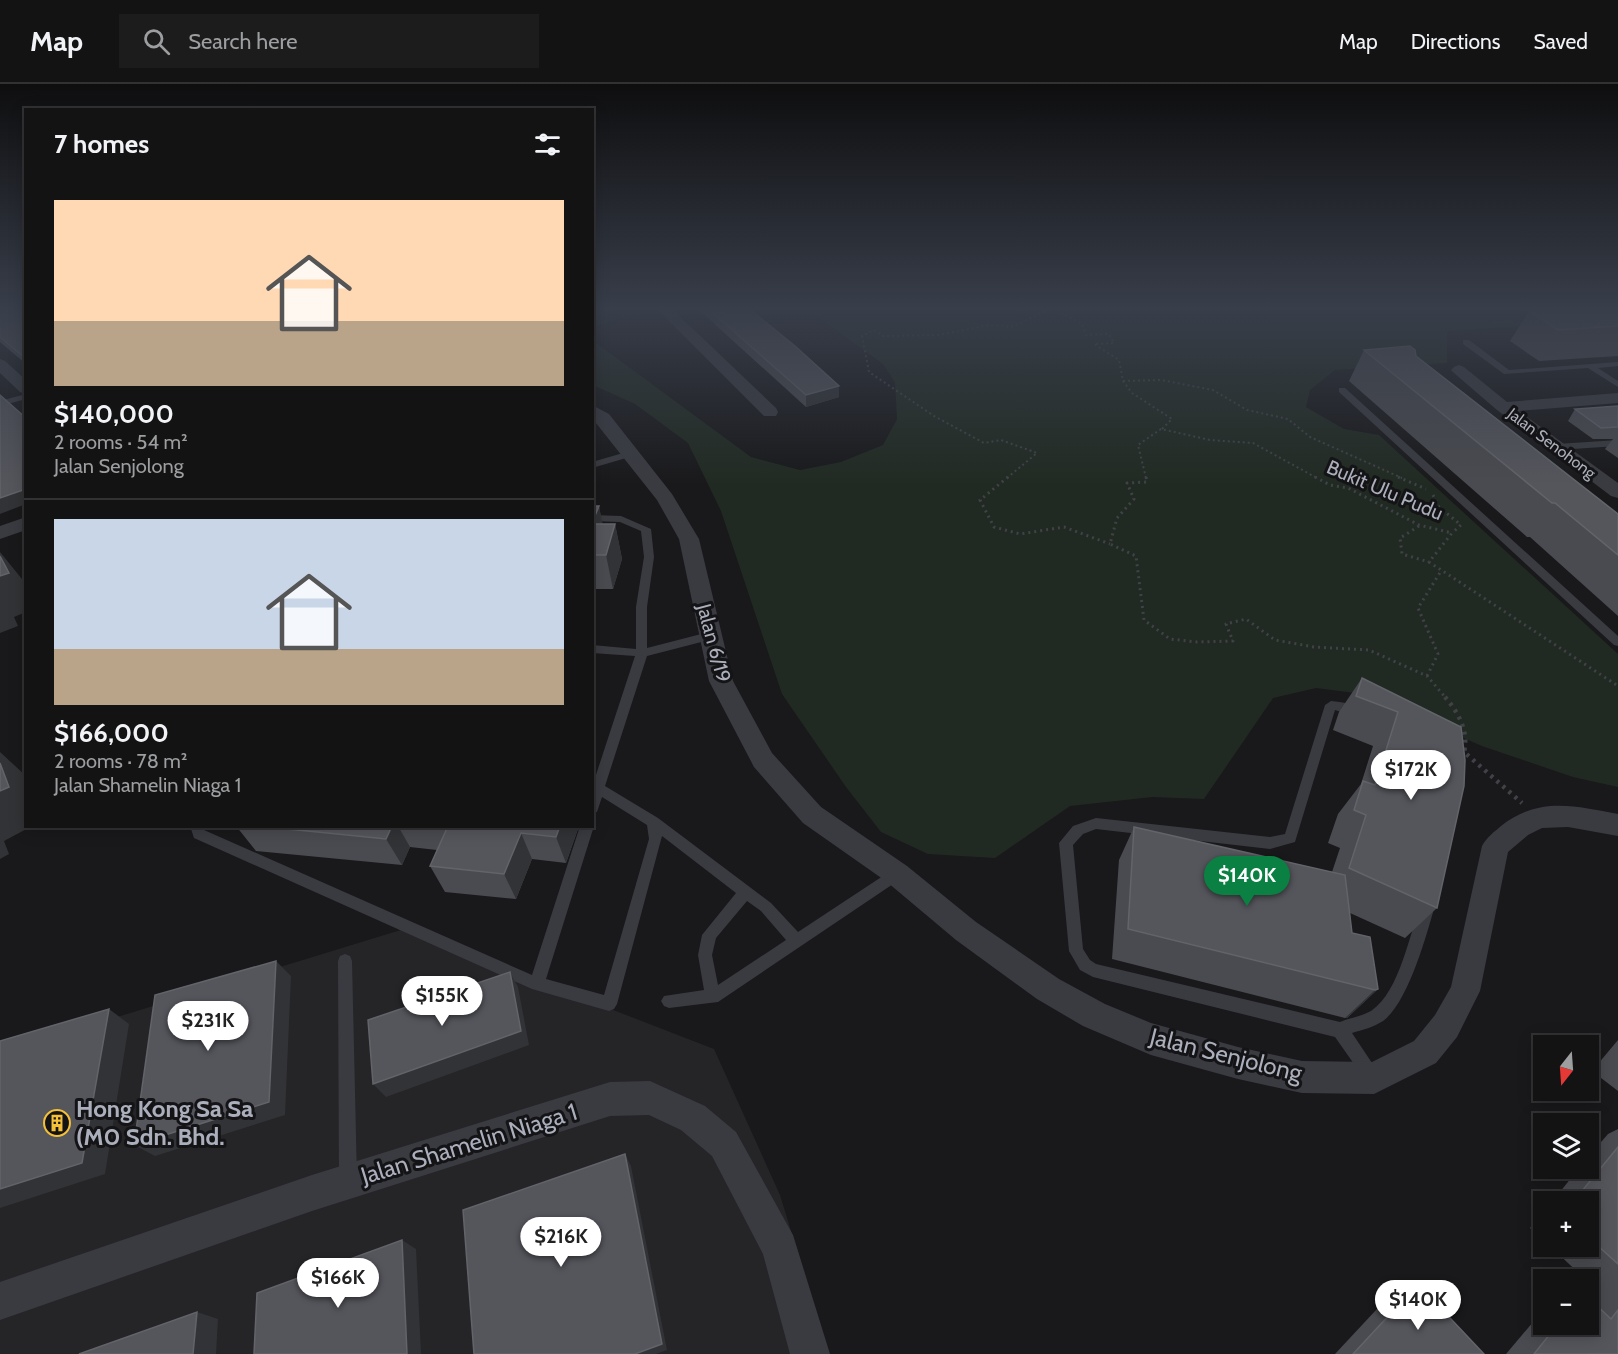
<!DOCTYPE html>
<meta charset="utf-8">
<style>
body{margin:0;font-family:Cabin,sans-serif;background:#1c1c1d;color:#f1f3f6;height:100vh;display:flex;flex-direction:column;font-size:22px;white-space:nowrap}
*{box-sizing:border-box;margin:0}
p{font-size:20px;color:#9d9ea0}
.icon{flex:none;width:33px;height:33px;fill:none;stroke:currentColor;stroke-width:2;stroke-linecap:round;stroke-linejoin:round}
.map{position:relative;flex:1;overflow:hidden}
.panel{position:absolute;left:24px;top:24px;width:570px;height:720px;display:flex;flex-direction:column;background:#131314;border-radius:0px;box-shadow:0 3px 15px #0003,0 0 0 2px #323234}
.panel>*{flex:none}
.needle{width:39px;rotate:197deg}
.controls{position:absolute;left:1533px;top:951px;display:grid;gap:12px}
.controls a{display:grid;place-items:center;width:66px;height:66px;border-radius:0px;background:#131314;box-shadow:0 3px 15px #0003,0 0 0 2px #323234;font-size:30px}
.price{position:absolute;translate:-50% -51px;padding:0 14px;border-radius:21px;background:#fff;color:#222;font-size:20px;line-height:39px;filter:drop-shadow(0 2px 3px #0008)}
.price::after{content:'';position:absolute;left:50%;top:36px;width:18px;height:14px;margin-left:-9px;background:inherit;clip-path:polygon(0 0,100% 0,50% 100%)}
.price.selected{background:#0b8043;color:#fff}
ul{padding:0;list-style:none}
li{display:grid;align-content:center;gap:12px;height:318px;padding:0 30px}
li+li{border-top:2px solid #323234}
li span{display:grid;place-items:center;height:186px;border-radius:0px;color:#555}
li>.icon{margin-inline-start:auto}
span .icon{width:108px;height:108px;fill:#fffc;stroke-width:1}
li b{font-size:26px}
h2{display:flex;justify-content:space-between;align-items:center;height:72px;padding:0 30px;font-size:26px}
header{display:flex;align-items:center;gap:36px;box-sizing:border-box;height:84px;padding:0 30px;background:#131314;border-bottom:2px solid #323234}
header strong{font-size:28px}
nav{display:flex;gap:33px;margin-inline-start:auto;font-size:21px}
.search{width:420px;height:54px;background:#1c1c1d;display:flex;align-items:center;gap:15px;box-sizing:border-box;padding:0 21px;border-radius:0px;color:#9d9ea0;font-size:22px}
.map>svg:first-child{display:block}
.built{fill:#252528}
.green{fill:#212a22}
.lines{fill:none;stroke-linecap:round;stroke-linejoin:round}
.path-far2{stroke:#404248;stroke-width:2;stroke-dasharray:2 3;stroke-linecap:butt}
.path-far1{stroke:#404248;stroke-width:3;stroke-dasharray:2 4;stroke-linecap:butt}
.path{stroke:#404248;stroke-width:4.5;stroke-dasharray:3 5;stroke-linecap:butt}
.service{fill:#3a3b41;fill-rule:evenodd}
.minor{fill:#3a3b41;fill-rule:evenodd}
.wall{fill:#4a4b50}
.shaded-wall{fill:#323336}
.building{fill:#55565c;stroke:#62646a;stroke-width:1.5}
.labels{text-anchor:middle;stroke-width:6;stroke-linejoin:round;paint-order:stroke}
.far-street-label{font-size:16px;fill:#abafbb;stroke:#141416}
.street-label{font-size:20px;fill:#abafbb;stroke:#141416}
.near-street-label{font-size:24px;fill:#abafbb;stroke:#141416}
.near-poi-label{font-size:24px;font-weight:bold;fill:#abafbb;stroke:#141416;text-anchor:start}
</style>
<header>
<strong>Map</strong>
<div class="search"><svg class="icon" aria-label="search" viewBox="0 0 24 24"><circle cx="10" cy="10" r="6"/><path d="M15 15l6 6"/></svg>Search here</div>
<nav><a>Map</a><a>Directions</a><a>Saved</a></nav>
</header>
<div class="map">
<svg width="1618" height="1270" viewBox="0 0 1618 1270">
<rect width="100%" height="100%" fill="#19191b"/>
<path class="built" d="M404 845 714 965 780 1111 829 1270H0V969Z"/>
<g class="green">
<path d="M610 224H640L645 227 593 243V228Z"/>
<path d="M805 224H1615L1601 237 1447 247V279L1335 286 1310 306 1306 323 1344 345 1379 351 1618 570V703L1573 693 1482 662 1363 610 1316 604 1273 614 1204 715 1152 713 1070 722 995 774 928 770 881 748 846 703 782 610 721 427 688 359 635 320 593 301 592 256 751 373 800 386 841 378 883 361 897 335 895 298 883 280Z"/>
</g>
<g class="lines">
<g class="path-far2">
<path d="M1123 297 1161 296 1213 306 1247 326 1288 335 1310 353 1402 394"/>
<path d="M1007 394 1037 369 1001 356 984 359 934 332 869 288 862 252 874 246 883 252 939 251 989 241 1011 243 1053 224 1082 240 1086 251 1109 250 1114 259 1094 260 1119 276 1123 297 1132 309 1172 335 1162 345"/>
<path d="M1146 394 1138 361 1161 345 1210 356 1253 359 1317 394"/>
</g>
<g class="path-far1">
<path d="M1008 393 980 416 994 443 1020 450 1064 443 1110 460"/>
<path d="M1146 393 1147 398 1127 399 1134 415 1117 434 1110 460 1136 472 1144 536 1170 555 1197 558 1233 557 1226 540 1246 535 1275 556 1314 563 1369 566 1427 592 1446 614"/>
<path d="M1315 393 1330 401 1348 404 1419 441 1452 449 1429 478 1618 602"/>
<path d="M1398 393 1426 405"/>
<path d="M1433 411 1439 423 1461 441 1452 449"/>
<path d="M1419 442 1400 454 1402 470 1429 478"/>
<path d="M1427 592 1438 570 1418 524 1441 487"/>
</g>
<path class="path" d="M1445 613C1458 628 1469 647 1464 668L1522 719"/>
<g class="service">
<path d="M1463 256H1469L1509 286 1618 278V282L1598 284 1618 297V303L1588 284 1504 290 1463 260Z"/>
<path d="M1339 304H1345L1618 552V562L1614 561 1339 308Z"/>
<path d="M26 310V315L0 322V317Z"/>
<path d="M1618 356V362L1557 366 1553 363 1557 360Z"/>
<path d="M630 367 633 368V372L592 384V378Z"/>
<path d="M592 431 621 432 651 445 654 473 647 523V564L709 548 714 552 713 555 647 572 605 702 658 734 771 819 798 848 892 786 897 784 902 786 904 790 902 794 718 918 669 924 664 922 661 917 664 912 704 906 698 871 702 851 736 809 662 752 617 920 614 925 609 927 532 905 194 754 190 742H203L204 746 532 891 580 742H592V740L594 742 546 895 604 911 649 755 647 741 602 713 597 728 592 729V703L635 572 592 569V561L636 565V523L644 473 641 447 620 438 592 437ZM747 817 761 827 786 856 718 901 712 871 716 854Z"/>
<path d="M1331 617C1342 618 1356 620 1363 629L1357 633 1335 626 1295 758 1270 765 1096 745 1083 750 1073 761 1083 865 1090 876 1096 880 1340 938C1350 934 1362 932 1371 927 1401 907 1409 847 1423 817L1428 815 1433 817 1435 821C1427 850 1408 919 1383 937 1374 943 1362 946 1352 949L1380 991 1378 997 1372 999 1366 997 1335 953 1093 893 1080 886 1069 867 1059 759 1073 742 1096 734 1270 753 1285 750 1325 621Z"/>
<path d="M345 870 350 872 352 877 357 1097 354 1103 348 1106 342 1103 339 1097 338 877 340 872Z"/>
</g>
<g class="minor">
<path d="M656 224H671L776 324 778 328 776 332H764Z"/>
<path d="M0 275 5 277 26 296V310L20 308 0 289Z"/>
<path d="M1459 281 1464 283 1507 318 1618 309V319L1519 327 1618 399V414L1611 412 1497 326 1454 289 1451 286 1454 283Z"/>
<path d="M592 321 609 330 672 410 699 455 733 597 772 669 821 723 907 782 976 838 1059 895 1105 920 1151 939 1238 963 1302 977 1372 978 1414 957 1435 931 1451 903 1482 762C1487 753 1494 748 1501 742 1539 712 1575 722 1618 730V752L1568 743 1542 744 1528 751 1508 768 1480 907 1457 953 1436 979 1374 1010 1302 1009 1238 995 1151 971 1083 942 1037 915 956 856 887 798 803 739 754 683 709 597 679 455 657 416 592 334Z"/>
<path d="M26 433V446L0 455V442Z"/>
<path d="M650 997 705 1022 736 1048 793 1151 830 1270H790L763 1170 712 1072 681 1046 649 1031 610 1032 312 1127 0 1236V1198L312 1091 610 998Z"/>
</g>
</g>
<g class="wall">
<path d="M0 224H26V280L0 258Z"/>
<path d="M693 224H748L839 313 806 323 698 225 695 226Z"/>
<path d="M1618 224V272L1539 277 1510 257 1529 227Z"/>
<path d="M1364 266 1416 272 1618 430V532L1530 453H1527L1349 297Z"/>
<path d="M1618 322V374L1605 365 1613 355H1593L1568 337 1575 325Z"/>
<path d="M592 422H599L602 440H615L622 475 613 505H592Z"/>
<path d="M1362 594 1461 643 1437 824 1405 854 1350 829 1352 849 1378 905 1347 934H1345L1112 875 1119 776 1134 743 1332 788 1340 764 1328 759 1338 730 1361 700 1373 662 1333 646 1339 628Z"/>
<path d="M236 742H579L566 779 532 775 516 815 445 808 430 782 437 766 410 763 402 781 256 767Z"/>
<path d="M1618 956V1007L1592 987Z"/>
<path d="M1618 1045V1270H1506L1544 1225V1240H1588L1594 1218 1601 1209 1588 1198V1196H1586L1550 1162H1588V1118H1552L1579 1084H1588V1073L1608 1050Z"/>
<path d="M1544 1127V1156L1530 1144Z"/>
<path d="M1418 1200 1484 1270H1335L1390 1211Z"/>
</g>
<g class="shaded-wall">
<path d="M839 302V313L806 323V311Z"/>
<path d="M26 405V420L0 430V414Z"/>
<path d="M599 422 606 456 592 440Z"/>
<path d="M615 440 622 475 613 505 606 471Z"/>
<path d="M0 468 26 500V528L14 533 18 542 0 549Z"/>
<path d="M0 668 26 692V742H32L4 757 9 770 0 775Z"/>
<path d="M392 742H398L410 763 402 781 386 755Z"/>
<path d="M560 742H579L566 779 556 753Z"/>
<path d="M521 749 532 775 516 815 504 790Z"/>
<path d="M276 877 291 892 285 1031 155 1072 134 1061Z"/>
<path d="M510 888 518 903 529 961 386 1013 373 1000Z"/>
<path d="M1378 905 1347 934H1345L1375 906Z"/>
<path d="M109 925 129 940 105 1090 0 1124V1105Z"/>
<path d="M625 1070 631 1082 667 1266 656 1270H635Z"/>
<path d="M402 1156 416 1165 421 1270H407Z"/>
<path d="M197 1228 218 1235 216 1270H193Z"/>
</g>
<g class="building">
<path d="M0 224H26V275L0 253Z"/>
<path d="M707 224H748L795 262 839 302 806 311Z"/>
<path d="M1581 224H1618V242L1558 246 1529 227Z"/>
<path d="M1410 262 1415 266 1416 272 1618 430V471L1555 419H1552L1364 266Z"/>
<path d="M0 311 26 334V405L0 414Z"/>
<path d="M1618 322V343L1601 344 1575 325Z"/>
<path d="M592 422H599L592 439Z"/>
<path d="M592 440H615L606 471H592Z"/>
<path d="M0 472 9 489 0 492Z"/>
<path d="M1362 594 1461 643 1465 676 1464 702 1437 824 1349 784 1366 731 1354 726 1363 697 1375 701 1398 628 1356 612Z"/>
<path d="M0 679 9 703 0 707Z"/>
<path d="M258 742H392L386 755Z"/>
<path d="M448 742H560L556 753 521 749 504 790 430 782Z"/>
<path d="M1134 743 1345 791 1352 849 1370 853 1378 905 1375 906 1128 845Z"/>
<path d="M276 877 269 1018 134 1061 155 911Z"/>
<path d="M510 888 521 947 373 1000 368 936Z"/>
<path d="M109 925 82 1079 0 1105V957Z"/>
<path d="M1618 1063V1180L1588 1153V1118H1573Z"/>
<path d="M625 1070 662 1260 635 1270H474L463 1126Z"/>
<path d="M402 1156 407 1270H254L257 1209Z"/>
<path d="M1418 1200 1484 1270H1353Z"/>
<path d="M1588 1213 1611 1235 1618 1226V1270H1534L1558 1240H1588Z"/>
<path d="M197 1228 193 1270H79Z"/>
</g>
<linearGradient id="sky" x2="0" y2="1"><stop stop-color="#0e0e0f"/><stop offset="0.56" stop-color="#383e4a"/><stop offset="1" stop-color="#383e4a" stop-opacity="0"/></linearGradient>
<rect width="1618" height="401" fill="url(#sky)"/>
<defs>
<symbol id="building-ring" viewBox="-11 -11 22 22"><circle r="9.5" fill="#141416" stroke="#f5c038" stroke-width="1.5"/><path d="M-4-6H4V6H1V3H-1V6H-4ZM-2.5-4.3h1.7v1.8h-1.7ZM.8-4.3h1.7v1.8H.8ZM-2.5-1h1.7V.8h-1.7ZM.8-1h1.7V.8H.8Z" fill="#f5c038"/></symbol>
</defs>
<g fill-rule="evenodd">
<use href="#building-ring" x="42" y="1024" width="30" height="30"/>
</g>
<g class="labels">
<g class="far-street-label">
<text transform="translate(1552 359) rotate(37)" y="6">Jalan Senohong</text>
</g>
<g class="street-label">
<text transform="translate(1385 406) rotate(23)" y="7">Bukit Ulu Pudu</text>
<text transform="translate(714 559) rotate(75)" y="7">Jalan 6/19</text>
</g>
<g class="near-street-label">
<text transform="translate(1226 971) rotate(14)" y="8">Jalan Senjolong</text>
<text transform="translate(469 1060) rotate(-17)" y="8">Jalan Shamelin Niaga 1</text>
</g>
<g class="near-poi-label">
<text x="76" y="1033">Hong Kong Sa Sa<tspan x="76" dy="28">(M0 Sdn. Bhd.</tspan></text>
</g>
</g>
</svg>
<div class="controls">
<a><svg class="needle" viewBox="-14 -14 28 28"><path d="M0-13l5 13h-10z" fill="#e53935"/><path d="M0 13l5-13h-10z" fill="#9d9ea0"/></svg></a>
<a><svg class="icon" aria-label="layers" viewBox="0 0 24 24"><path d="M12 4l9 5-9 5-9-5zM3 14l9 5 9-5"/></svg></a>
<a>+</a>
<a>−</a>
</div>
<b class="price" style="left:1411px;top:717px">$172K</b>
<b class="price selected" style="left:1247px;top:823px">$140K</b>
<b class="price" style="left:442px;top:943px">$155K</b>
<b class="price" style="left:208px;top:968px">$231K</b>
<b class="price" style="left:561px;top:1184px">$216K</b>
<b class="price" style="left:338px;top:1225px">$166K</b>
<b class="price" style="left:1418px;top:1247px">$140K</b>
<section class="panel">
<h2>7 homes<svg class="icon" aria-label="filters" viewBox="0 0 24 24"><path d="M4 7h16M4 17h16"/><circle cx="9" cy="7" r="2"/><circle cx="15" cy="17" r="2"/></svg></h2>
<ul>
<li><span style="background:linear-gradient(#ffd9b3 65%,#b9a48a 0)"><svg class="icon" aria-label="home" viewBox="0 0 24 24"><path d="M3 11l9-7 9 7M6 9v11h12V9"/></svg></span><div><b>$140,000</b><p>2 rooms · 54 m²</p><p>Jalan Senjolong</p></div></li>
<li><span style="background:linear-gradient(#c9d6e8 70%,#b9a48a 0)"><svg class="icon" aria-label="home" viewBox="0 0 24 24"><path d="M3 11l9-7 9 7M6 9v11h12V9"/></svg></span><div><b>$166,000</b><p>2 rooms · 78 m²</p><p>Jalan Shamelin Niaga 1</p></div></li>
</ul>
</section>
</div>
